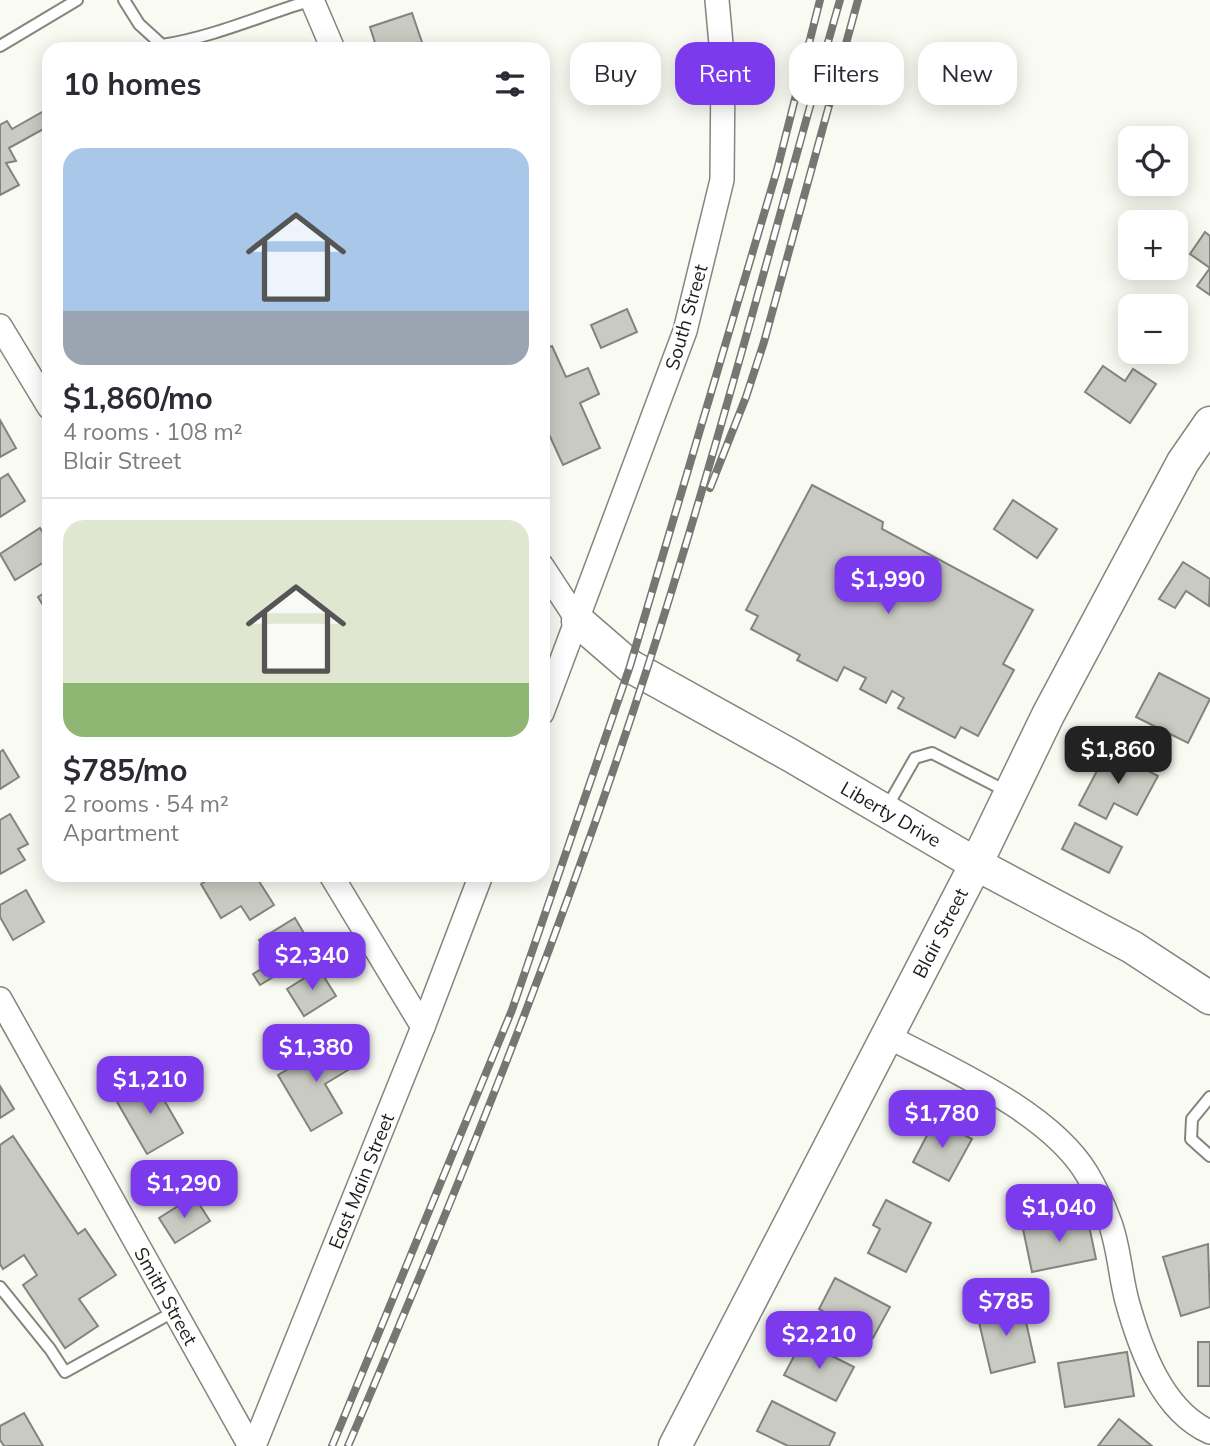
<!DOCTYPE html>
<meta charset="utf-8">
<style>
body{margin:0;font-family:Mulish,sans-serif;background:#f7f7f7;color:#2b2b33;height:100vh;display:flex;flex-direction:column;font-size:26px;white-space:nowrap}
*{box-sizing:border-box;margin:0}
p{font-size:23px;color:#7c7c81}
.icon{flex:none;width:38px;height:38px;fill:none;stroke:currentColor;stroke-width:2;stroke-linecap:round;stroke-linejoin:round}
.map{position:relative;flex:1;overflow:hidden}
.sheet{position:absolute;left:42px;top:42px;width:508px;height:840px;display:flex;flex-direction:column;background:#fff;border-radius:21px;box-shadow:0 4px 18px #0003}
.sheet>*{flex:none}
.banner{position:absolute;left:570px;top:42px;width:534px;height:63px;display:flex;gap:14px}
.tools{position:absolute;left:1118px;top:126px;display:grid;gap:14px}
.tools a{display:grid;place-items:center;width:70px;height:70px;border-radius:14px;background:#fff;box-shadow:0 4px 18px #0003;font-size:35px}
.price{position:absolute;translate:-50% -60px;padding:0 16px;border-radius:14px;background:#7c3aed;color:#fff;font-size:23px;line-height:46px;filter:drop-shadow(0 2px 4px #0008)}
.price::after{content:'';position:absolute;left:50%;top:42px;width:21px;height:16px;margin-left:-10px;background:inherit;clip-path:polygon(0 0,100% 0,50% 100%)}
.price.on{background:#222;color:#fff}
ul{padding:0;list-style:none}
li{display:grid;align-content:center;gap:14px;height:371px;padding:0 21px}
li+li{border-top:2px solid #e1e1e2}
li span{display:grid;place-items:center;height:217px;border-radius:21px;color:#555}
li>.icon{margin-inline-start:auto}
span .icon{width:126px;height:126px;fill:#fffc;stroke-width:1}
li b{font-size:30px}
h2{display:flex;justify-content:space-between;align-items:center;height:84px;padding:0 21px;font-size:30px}
.chip{padding:0 24px;border-radius:21px;background:#fff;box-shadow:0 4px 18px #0003;font-size:24px;line-height:63px}
.chip.on{background:#7c3aed;color:#fff}
.map>svg:first-child{display:block}
.building{fill:#c9cbc3;stroke:#82857d;stroke-width:2}
.lines{fill:none;stroke-linecap:round;stroke-linejoin:round}
.lane-casing{stroke:#83867e;stroke-width:14}
.street-casing{stroke:#83867e;stroke-width:26}
.secondary-casing{stroke:#83867e;stroke-width:35}
.lane{stroke:#fff;stroke-width:10}
.street{stroke:#fff;stroke-width:23}
.secondary{stroke:#fff;stroke-width:32}
.rail-casing{stroke:#767772;stroke-width:8}
.rail{stroke:#fff;stroke-width:5;stroke-dasharray:16;stroke-linecap:butt}
.labels{text-anchor:middle;stroke-width:5;stroke-linejoin:round;paint-order:stroke}
.street-label{font-size:19px;fill:#1c1d1a;stroke:#fff}
</style>
<div class="map">
<svg width="1210" height="1446" viewBox="0 0 1210 1446">
<rect width="100%" height="100%" fill="#f9fbf3"/>
<g class="building">
<path d="M412 13 423 45 410 49H377L370 27Z"/>
<path d="M44 111 49 126 9 148 16 161 6 163 19 185 0 195V125L7 121 12 129Z"/>
<path d="M1205 232 1210 236V268L1190 254Z"/>
<path d="M1210 268V295L1197 286Z"/>
<path d="M627 309 637 332 601 348 591 325Z"/>
<path d="M552 346 566 377 588 368 599 394 580 403 600 448 563 465 542 419V350Z"/>
<path d="M1103 366 1125 381 1133 369 1156 384 1130 423 1085 392Z"/>
<path d="M0 420 16 448 0 457Z"/>
<path d="M8 474 25 501 0 517V479Z"/>
<path d="M812 485 883 522 882 529 1033 610 1003 664 1014 670 978 736 961 727 955 738 898 708 904 698 892 691 886 703 860 689 866 678 844 667 837 681 797 660 800 655 751 629 758 616 746 610Z"/>
<path d="M1013 500 1057 529 1037 558 994 529Z"/>
<path d="M40 528 49 542V559L15 580 0 554Z"/>
<path d="M1183 562 1210 579 1209 606 1186 591 1175 608 1159 599Z"/>
<path d="M49 590V615L38 597Z"/>
<path d="M1159 673 1210 699 1188 743 1136 717Z"/>
<path d="M3 750 19 777 0 789V752Z"/>
<path d="M1108 750 1158 776 1137 815 1114 803 1106 819 1079 805Z"/>
<path d="M10 814 28 844 18 849 25 860 0 874V820Z"/>
<path d="M1075 823 1122 847 1109 873 1062 849Z"/>
<path d="M216 875H255L274 905 250 920 241 906 221 918 201 884Z"/>
<path d="M26 890 44 922 13 940 0 917V905Z"/>
<path d="M295 918 315 952 260 985 253 974 273 962 259 940Z"/>
<path d="M319 969 336 996 304 1016 287 989Z"/>
<path d="M337 1040 353 1067 325 1084 342 1113 311 1131 278 1075Z"/>
<path d="M152 1079 183 1133 147 1154 116 1100Z"/>
<path d="M0 1086 14 1109 0 1118Z"/>
<path d="M935 1120 972 1139 949 1181 913 1162Z"/>
<path d="M13 1136 78 1234 85 1229 116 1275 79 1299 98 1326 65 1348 23 1285 37 1275 24 1255 3 1269 0 1264V1145Z"/>
<path d="M194 1196 210 1221 175 1243 159 1218Z"/>
<path d="M886 1200 931 1223 906 1272 868 1253 880 1229 873 1225Z"/>
<path d="M1087 1216 1096 1259 1032 1272 1023 1229Z"/>
<path d="M1208 1244 1210 1307 1181 1316 1163 1257Z"/>
<path d="M835 1278 890 1307 873 1338 819 1309Z"/>
<path d="M1022 1304 1035 1362 991 1373 977 1314Z"/>
<path d="M802 1341 854 1367 836 1401 784 1375Z"/>
<rect x="1198" y="1342" width="12" height="44"/>
<path d="M1127 1352 1134 1396 1065 1407 1058 1363Z"/>
<path d="M772 1401 835 1433 829 1446H788L757 1431Z"/>
<path d="M24 1413 43 1446H4L0 1440V1426Z"/>
<path d="M1119 1419 1152 1446H1098Z"/>
</g>
<g class="lines">
<defs>
<g id="lane">
<path d="M124 0 139 24 162 45C214 37 262 15 312 0"/>
<path d="M0 46 77 0"/>
<path d="M887 807 915 758 932 753 1008 792"/>
<path d="M1210 1097 1192 1119 1191 1139 1210 1156"/>
<path d="M0 1287 50 1349 65 1372 175 1311"/>
</g>
<g id="street">
<path d="M312 0 333 49"/>
<path d="M0 326 49 407"/>
<path d="M542 566 578 621"/>
<path d="M542 713 685 331 722 180 723 66 717 0"/>
<path d="M331 875 423 1027"/>
<path d="M0 999 250 1446"/>
<path d="M887 1036C950 1069 1050 1112 1087 1174 1096 1189 1104 1207 1110 1223 1119 1247 1120 1275 1127 1301 1140 1348 1162 1411 1210 1432"/>
<path d="M254 1446 423 1027 481 875"/>
</g>
<g id="secondary">
<path d="M578 621 630 666 790 755 976 864 1132 947 1210 998"/>
<path d="M675 1446 976 864 1048 715 1183 462 1210 423"/>
</g>
</defs>
<use href="#lane" class="lane-casing"/>
<use href="#street" class="street-casing"/>
<use href="#secondary" class="secondary-casing"/>
<use href="#lane" class="lane"/>
<use href="#street" class="street"/>
<use href="#secondary" class="secondary"/>
<defs>
<g id="rail">
<path d="M710 488 746 397 764 342 858 0"/>
<path d="M332 1446 512 1010 630 666 777 170 820 0"/>
<path d="M348 1446C457 1192 561 935 646 672 718 450 776 224 840 0"/>
</g>
</defs>
<use href="#rail" class="rail-casing"/>
<use href="#rail" class="rail"/>
</g>
<g class="labels">
<g class="street-label">
<text transform="translate(686 317) rotate(-74)" y="7">South Street</text>
<text transform="translate(891 814) rotate(30)" y="7">Liberty Drive</text>
<text transform="translate(940 933) rotate(-63)" y="7">Blair Street</text>
<text transform="translate(361 1181) rotate(-68)" y="7">East Main Street</text>
<text transform="translate(166 1296) rotate(61)" y="7">Smith Street</text>
</g>
</g>
</svg>
<div class="tools">
<a><svg class="icon" aria-label="locate" viewBox="0 0 24 24"><circle cx="12" cy="12" r="6"/><path d="M12 2v4M12 18v4M2 12h4M18 12h4"/></svg></a>
<a>+</a>
<a>−</a>
</div>
<b class="price" style="left:888px;top:616px">$1,990</b>
<b class="price on" style="left:1118px;top:786px">$1,860</b>
<b class="price" style="left:312px;top:992px">$2,340</b>
<b class="price" style="left:316px;top:1084px">$1,380</b>
<b class="price" style="left:150px;top:1116px">$1,210</b>
<b class="price" style="left:942px;top:1150px">$1,780</b>
<b class="price" style="left:184px;top:1220px">$1,290</b>
<b class="price" style="left:1059px;top:1244px">$1,040</b>
<b class="price" style="left:1006px;top:1338px">$785</b>
<b class="price" style="left:819px;top:1371px">$2,210</b>
<div class="banner">
<a class="chip">Buy</a>
<a class="chip on">Rent</a>
<a class="chip">Filters</a>
<a class="chip">New</a>
</div>
<section class="sheet">
<h2>10 homes<svg class="icon" aria-label="filters" viewBox="0 0 24 24"><path d="M4 7h16M4 17h16"/><circle cx="9" cy="7" r="2"/><circle cx="15" cy="17" r="2"/></svg></h2>
<ul>
<li><span style="background:linear-gradient(#a9c7e8 75%,#9aa5b1 0)"><svg class="icon" aria-label="home" viewBox="0 0 24 24"><path d="M3 11l9-7 9 7M6 9v11h12V9"/></svg></span><div><b>$1,860/mo</b><p>4 rooms · 108 m²</p><p>Blair Street</p></div></li>
<li><span style="background:linear-gradient(#dfe7d0 75%,#8fb573 0)"><svg class="icon" aria-label="home" viewBox="0 0 24 24"><path d="M3 11l9-7 9 7M6 9v11h12V9"/></svg></span><div><b>$785/mo</b><p>2 rooms · 54 m²</p><p>Apartment</p></div></li>
</ul>
</section>
</div>
